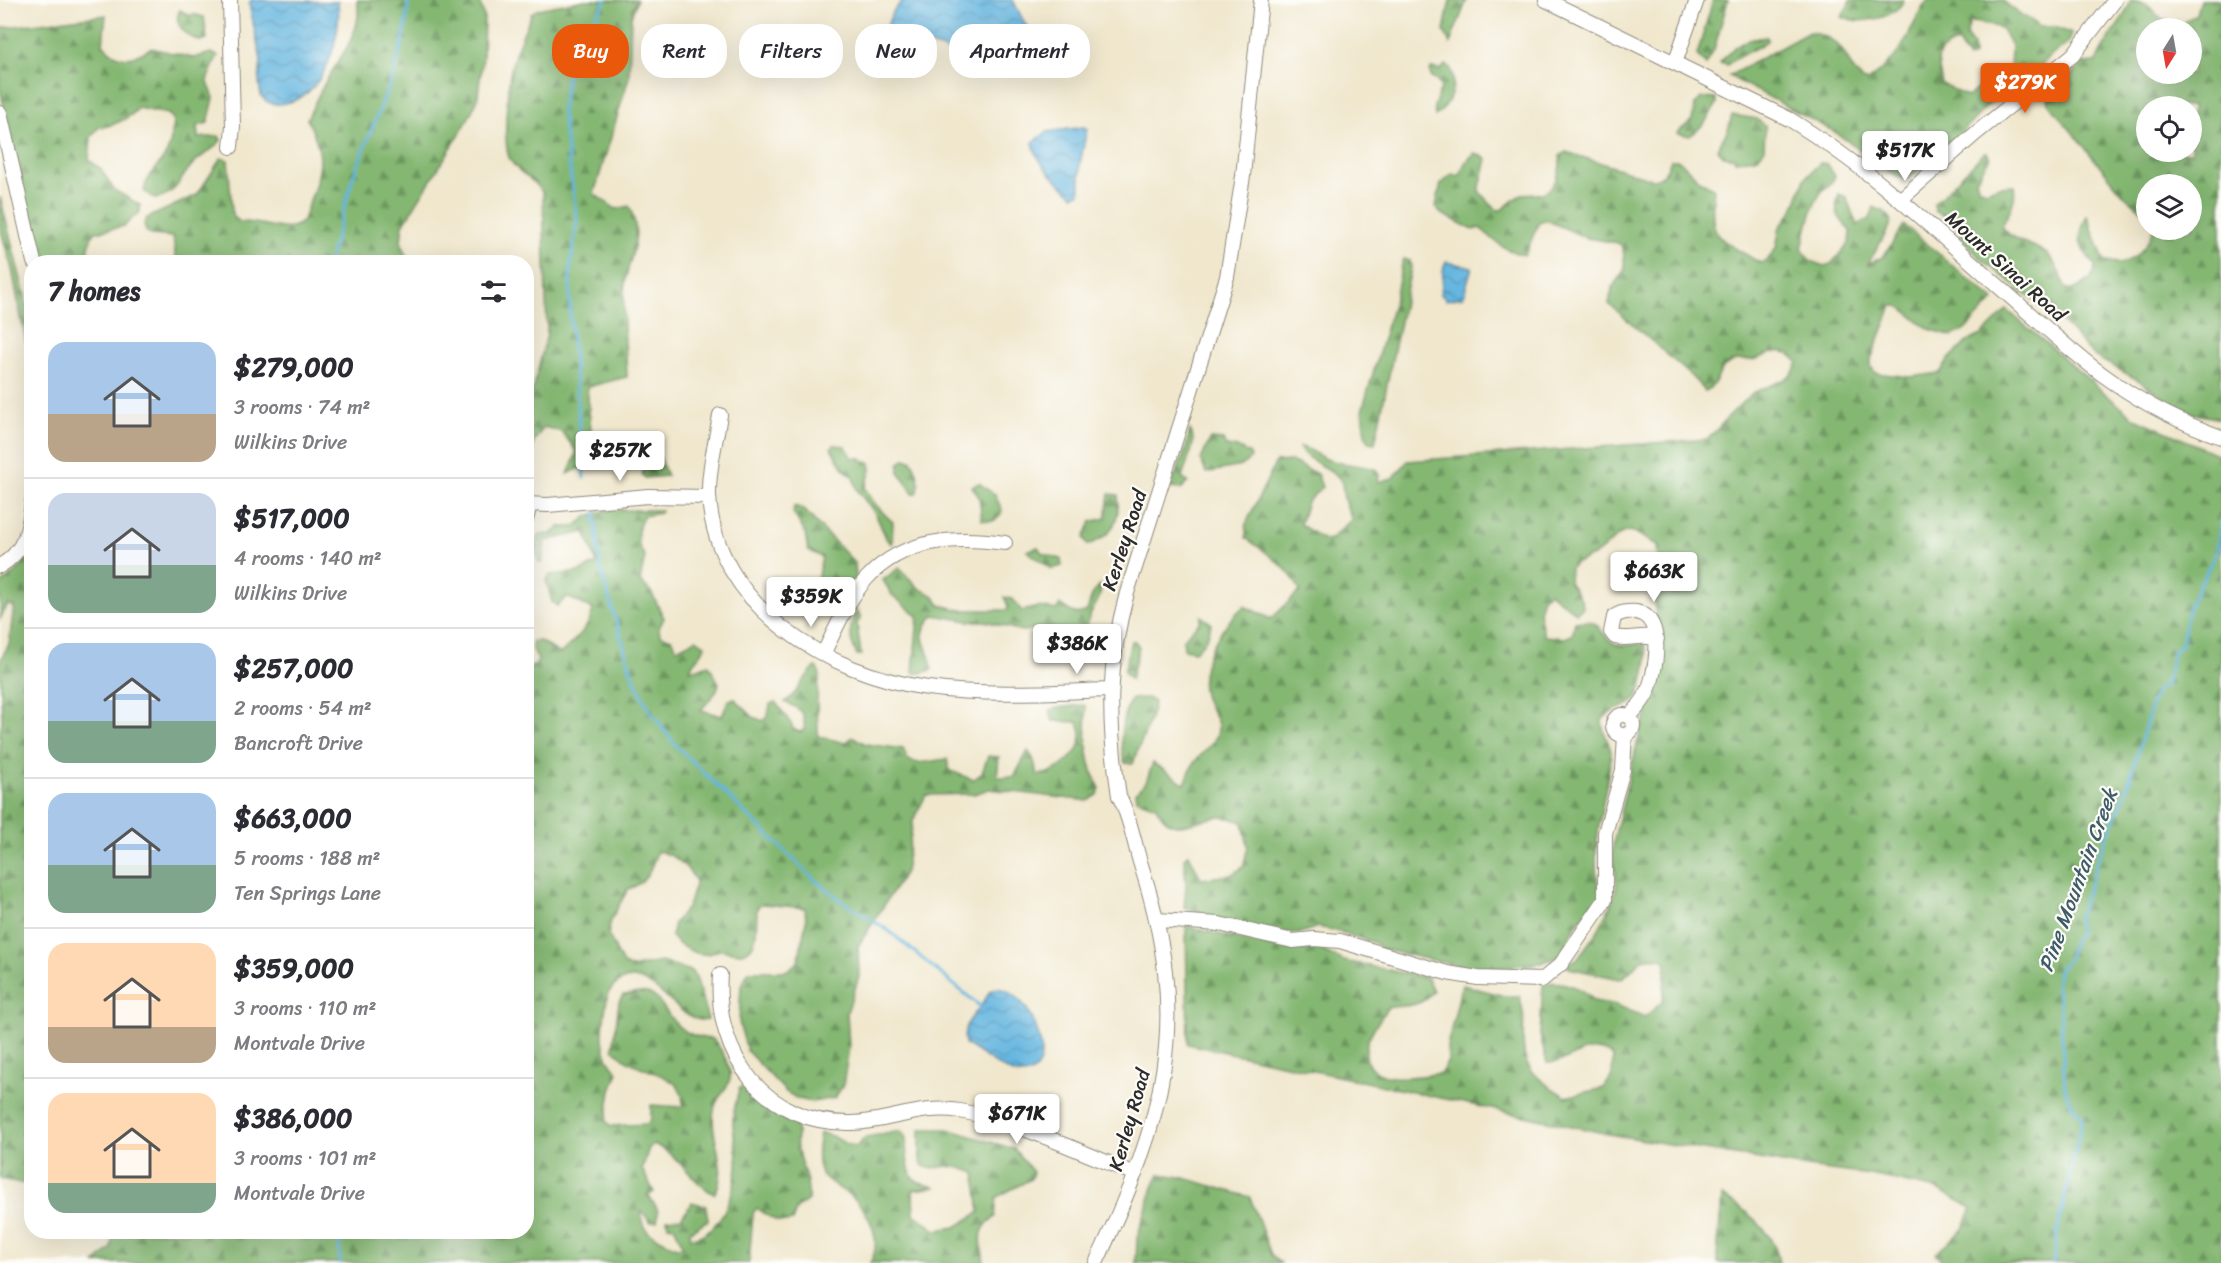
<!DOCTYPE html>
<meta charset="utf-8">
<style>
body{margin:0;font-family:Sriracha,sans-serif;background:#f2f2f3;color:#2b2b33;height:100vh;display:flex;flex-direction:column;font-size:22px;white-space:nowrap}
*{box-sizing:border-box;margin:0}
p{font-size:20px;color:#7c7c81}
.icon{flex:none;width:33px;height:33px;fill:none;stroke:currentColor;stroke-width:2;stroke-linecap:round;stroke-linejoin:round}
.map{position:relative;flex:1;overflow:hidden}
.panel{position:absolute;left:24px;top:255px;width:510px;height:984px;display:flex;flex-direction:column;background:#fff;border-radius:24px;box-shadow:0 6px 24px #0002}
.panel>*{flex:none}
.banner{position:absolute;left:552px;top:24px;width:570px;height:54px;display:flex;gap:12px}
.needle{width:39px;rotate:191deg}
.tools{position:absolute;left:2136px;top:18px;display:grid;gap:12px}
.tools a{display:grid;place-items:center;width:66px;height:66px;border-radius:50%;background:#fff;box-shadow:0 6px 24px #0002;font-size:30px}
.price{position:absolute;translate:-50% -51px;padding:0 14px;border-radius:6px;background:#fff;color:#222;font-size:20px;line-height:39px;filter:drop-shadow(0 2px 3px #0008)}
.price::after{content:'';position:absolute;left:50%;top:36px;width:18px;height:14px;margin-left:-9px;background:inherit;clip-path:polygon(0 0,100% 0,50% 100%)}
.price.active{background:#ea580c;color:#fff}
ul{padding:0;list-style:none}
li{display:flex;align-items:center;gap:18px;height:150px;padding:0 24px}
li+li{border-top:2px solid #e1e1e2}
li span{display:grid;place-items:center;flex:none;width:168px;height:120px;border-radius:18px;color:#555}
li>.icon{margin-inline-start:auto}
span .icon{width:72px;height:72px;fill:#fffc;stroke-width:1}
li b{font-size:26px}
h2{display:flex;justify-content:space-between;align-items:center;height:72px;padding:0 24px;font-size:26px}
.pill{padding:0 21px;border-radius:24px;background:#fff;box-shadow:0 6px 24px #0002;font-size:21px;line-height:54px}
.pill.active{background:#ea580c;color:#fff}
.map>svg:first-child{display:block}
.forest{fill:url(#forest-firs);stroke:#58714e;stroke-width:1.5;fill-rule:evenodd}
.water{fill:url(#water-waves);stroke:#487086;stroke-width:1.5}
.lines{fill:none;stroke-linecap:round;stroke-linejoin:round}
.stream{stroke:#65b6e0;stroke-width:3}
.minor-casing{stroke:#8e897c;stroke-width:16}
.minor{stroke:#fff;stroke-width:14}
.labels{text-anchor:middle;stroke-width:4.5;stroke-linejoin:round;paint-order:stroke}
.street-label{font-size:20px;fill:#2b2b2b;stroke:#fdfcf7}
.water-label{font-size:21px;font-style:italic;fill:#3f5c6a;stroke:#fdfcf7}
</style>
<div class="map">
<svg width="2221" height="1263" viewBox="0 0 2221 1263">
<defs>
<pattern id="forest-firs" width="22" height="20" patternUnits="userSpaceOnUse" patternTransform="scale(1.5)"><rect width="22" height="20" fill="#84b772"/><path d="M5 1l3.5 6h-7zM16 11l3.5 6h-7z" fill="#6c955e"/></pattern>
<pattern id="water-waves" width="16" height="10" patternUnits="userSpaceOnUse" patternTransform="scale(1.5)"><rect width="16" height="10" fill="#65b6e0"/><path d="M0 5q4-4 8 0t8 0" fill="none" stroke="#5394b6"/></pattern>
</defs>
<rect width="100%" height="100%" fill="#fdfcf7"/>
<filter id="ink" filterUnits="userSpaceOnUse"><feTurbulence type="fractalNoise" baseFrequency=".0167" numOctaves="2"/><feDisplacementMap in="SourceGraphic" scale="12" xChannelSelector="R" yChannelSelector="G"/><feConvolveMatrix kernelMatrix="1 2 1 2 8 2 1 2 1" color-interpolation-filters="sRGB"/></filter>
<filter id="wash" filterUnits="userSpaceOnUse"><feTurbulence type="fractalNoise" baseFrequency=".008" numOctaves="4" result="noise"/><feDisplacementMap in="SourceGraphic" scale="24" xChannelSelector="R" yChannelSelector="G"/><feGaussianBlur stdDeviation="1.35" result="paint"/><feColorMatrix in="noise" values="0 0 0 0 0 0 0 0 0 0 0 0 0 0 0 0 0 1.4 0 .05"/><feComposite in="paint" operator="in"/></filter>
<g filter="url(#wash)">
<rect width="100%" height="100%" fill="#f0e7cd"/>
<g class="forest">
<path d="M357 0H479L484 16 483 57 477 101 464 127 403 225 401 241 408 262H176L173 237 152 235 146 231 144 224 147 218 197 195 221 158 228 160 232 210 234 217 240 222C263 220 285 237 303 221 317 175 331 166 307 119 313 107 319 93 326 81 340 57 364 30 357 0Z"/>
<path d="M585 0H637L631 17 629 77 594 194 616 209 629 206C644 237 630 253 625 283 621 309 626 350 627 377L587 387 592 442 588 464 568 474 577 452 562 432 544 427 534 441 527 478V411L547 334 543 194C536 179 520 175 511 161 501 147 508 83 512 65 516 47 525 30 532 13L538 9Z"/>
<path d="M1450 0H1467L1450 43 1444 31Z"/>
<path d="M1713 0H1728L1714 50 1706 65 1697 55Z"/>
<path d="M1851 0H1904C1895 19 1861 25 1842 17Z"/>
<path d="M1928 0H2003C2013 13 2028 16 2040 27H2055L2072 34 2069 42 2047 59 2026 84 2022 85 2010 69 2011 46 2002 29C1997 26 1976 22 1970 22L1966 36 1973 45 1974 56 1968 59 1958 42C1931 51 1938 61 1942 84L1968 97C1982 83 1993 79 2013 79V86L2005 95 1990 103 1951 144 1927 160 1918 172 1905 178 1897 177 1835 132 1729 76 1809 32C1854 40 1842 69 1866 82 1882 70 1896 59 1905 41 1914 27 1917 13 1928 0Z"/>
<path d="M2131 0 2145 3 2162 20 2183 23 2196 14 2200 0H2221V419L2185 412 2138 380 2094 356 2055 314 2021 291 1977 255 1963 239 1953 220 1935 211 1934 204 1986 151 1990 157 1976 180 1979 188 1986 191 1999 186 2014 185C2017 201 2009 212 2002 226 2013 244 2033 242 2048 255 2056 263 2061 278 2066 288L2073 290C2085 285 2094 279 2095 265 2078 246 2076 239 2087 216L2104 260C2108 261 2114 263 2119 263 2134 263 2150 243 2152 230H2192V184H2146V214L2124 195 2049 104 2048 98C2057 84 2073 77 2082 63L2096 62C2105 39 2124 23 2131 0ZM2146 28H2192V74H2146ZM2146 106H2192V152H2146Z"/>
<path d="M180 10 190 16 193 14 204 17 207 39 200 41C187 37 171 23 180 10Z"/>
<path d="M106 15 103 44C119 63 132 60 151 48L194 58 211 53 218 56 207 80 214 98 208 123 197 126 198 138 219 136 221 140C213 151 201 155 192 165 177 182 179 192 155 199L144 191C147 172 156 171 165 156 172 145 172 131 173 119L168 114 138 108C131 118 111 127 99 127L91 137 89 160 101 169 114 190 140 205V212L124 226 96 232 91 238 86 262H39L0 89V28Z"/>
<path d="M1767 37 1768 40C1756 50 1740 54 1727 65L1720 63C1736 43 1742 39 1767 37Z"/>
<path d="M1446 65 1450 67C1457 85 1451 105 1435 116L1434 106 1441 88 1438 81 1431 78 1430 71 1432 68 1440 70Z"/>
<path d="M1701 98 1716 99 1717 103 1704 124 1690 136 1677 133 1692 120 1695 105Z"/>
<path d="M1732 115 1757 119 1765 126 1764 150 1758 157 1735 161V158L1724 156 1717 149 1728 130Z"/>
<path d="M1566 152 1652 179C1664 178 1666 171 1671 160H1679L1699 180 1714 189C1708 243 1718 236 1760 263L1767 261 1776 248 1780 227 1793 210 1805 178 1820 163 1827 164 1835 176C1832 185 1825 186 1820 194 1810 209 1807 231 1802 248L1810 261 1824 266 1831 264 1849 243 1850 231C1838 217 1833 212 1839 194L1846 197 1857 225 1870 219 1874 207 1886 213 1891 219 1890 226 1868 264 1883 257 1904 225 1994 300 1965 330 1952 336 1929 329 1899 306H1892L1871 359V366L1875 373 1910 377 1940 373 1948 360 1968 341 1982 335 2007 310 2133 417 2221 456V1263H1944L1935 1254 1963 1229 1972 1208 1937 1189 1871 1175 1807 1167 1608 1134 1188 1044 1186 926 1280 949 1317 948 1344 961 1427 978 1433 991C1423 1007 1405 1006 1388 1007 1382 1018 1367 1035 1366 1048 1362 1088 1417 1077 1441 1073L1448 1061 1447 1046 1462 985 1505 996H1519C1528 1019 1520 1037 1525 1058 1530 1076 1552 1088 1566 1097L1604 1088 1612 1076 1613 1056C1583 1038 1575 1064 1547 1063L1540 1035 1543 983C1563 981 1581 986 1594 1001L1616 1005 1645 1017 1663 1001 1666 965 1664 959C1635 952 1637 971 1620 979L1569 968 1567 964 1577 959 1597 932 1611 905 1617 883 1612 853 1615 835 1639 736 1662 668V632L1654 606 1659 579 1657 545 1636 533 1629 531 1622 533 1595 555 1576 563 1570 568 1569 582 1582 601 1583 608 1576 613 1549 592 1543 597 1539 612 1544 636 1565 638 1572 635 1575 622C1604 617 1595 632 1615 644 1624 649 1634 642 1644 644 1651 655 1643 696 1631 703 1619 711 1614 707 1602 720 1602 735 1610 740 1611 754 1606 801 1588 848 1600 895L1577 924 1560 956 1541 963 1478 970 1381 949 1375 943 1334 930 1317 927 1298 934 1210 918 1184 907 1186 885 1184 858 1189 854 1201 879 1231 875 1243 867 1248 847 1243 822C1236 820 1230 818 1223 817 1196 816 1172 842 1156 806L1137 799 1136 792 1146 782 1153 763 1185 784C1188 777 1190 769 1194 763 1201 753 1218 742 1218 729 1219 717 1207 707 1204 695 1196 664 1222 625 1244 606L1271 619 1300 591C1290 567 1266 553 1246 538V524L1276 462 1291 461 1317 474 1322 487 1307 502 1300 524 1324 540 1331 539 1351 520C1351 511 1345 506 1344 498 1342 491 1344 485 1340 479 1329 465 1307 463 1299 447 1310 447 1316 455 1326 459 1342 465 1359 464 1375 469L1379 475 1378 482 1393 478 1408 461 1708 439C1722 425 1735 407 1751 395 1768 382 1790 386 1798 362 1783 344 1773 353 1756 359 1744 362 1736 356 1725 366 1717 374 1715 388 1705 391L1687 372 1609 304 1612 288 1625 269 1623 247 1618 243 1587 238 1546 220 1539 222 1525 255C1505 252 1495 241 1480 228L1473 230 1440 213 1436 206 1441 184 1452 174 1459 176 1465 163 1475 153 1487 159 1479 191C1505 222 1497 209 1522 194 1528 193 1532 194 1537 194 1556 192 1561 172 1560 156Z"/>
<path d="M0 197 25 296 31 346 26 343 12 269 0 227Z"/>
<path d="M1403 259 1410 260 1411 268 1375 443 1369 442 1365 434 1362 411 1395 298Z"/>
<path d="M1190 430C1199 445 1185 462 1182 478L1188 482 1181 489 1170 488 1185 452Z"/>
<path d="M1210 439 1223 440 1226 446 1239 448 1250 454 1251 458 1241 466 1206 473 1201 460Z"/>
<path d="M834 445 845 446 853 458H861L866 464 867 461 870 463 871 470 865 488C872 501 881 512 893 522L892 544 887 540 875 513 857 490 853 477 844 469 831 448Z"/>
<path d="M646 448 659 456 667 476 645 478 642 474Z"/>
<path d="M904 459 911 460C917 470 921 482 917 493H913L899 472V464Z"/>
<path d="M979 483 995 495 1002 510 1000 516 993 521 982 520 979 497 972 486Z"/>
<path d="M1109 494 1118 495C1120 521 1113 536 1088 545L1084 538 1091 522 1106 518Z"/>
<path d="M794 506 803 509 855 563 856 578 839 595H835L817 581 822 557 808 550 805 533 793 512Z"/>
<path d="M607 510H661L660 513 643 516C636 531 635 543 645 556L640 581 651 592 664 618 659 628 660 635 672 639 677 649 696 639 705 645C703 656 693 659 690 670L709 665 719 683 717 691 701 710 722 716 728 701 734 698 753 717 763 721 768 716 770 704 776 702C781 712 791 719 793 729L800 732 804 730C806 712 801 709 785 702 801 692 801 677 816 667L820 674C815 698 818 713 818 736L845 743 853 737 866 744 903 749 908 760 918 763 947 759 949 770 973 780 982 773 988 756 999 757 997 777H1014L1028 751 1033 758 1038 775C1055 774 1081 755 1081 736 1082 732 1079 726 1078 722L1053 721 1050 711 1056 708 1082 705 1086 706C1086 733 1085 764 1100 788L1098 794 1088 801 989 789 974 794 926 795 913 821 905 872 858 946 859 977 847 1012 849 1048 843 1085 835 1098 812 1102 798 1099 786 1092 747 1051 739 1022 741 985 749 971H786L798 962 806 921 805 908 762 904 757 908C756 919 758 938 752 946 744 958 733 951 722 950 717 949 713 953 708 954 696 956 677 945 671 936L674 923 688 907 696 881C686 865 676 855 657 851 652 868 646 884 628 889L611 920 608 934 623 964 631 968 661 962 691 971 696 977 708 1020C675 1027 643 945 608 993 604 1021 595 1051 618 1072L611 1091 606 1121 611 1126 647 1124 651 1119V1105L682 1107C689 1076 646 1073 628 1061 623 1058 618 1053 613 1049L619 1002 623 995C630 995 640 992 647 993 669 999 666 1037 713 1039 720 1047 728 1061 730 1072 733 1084 718 1095 715 1106 706 1134 732 1168 714 1194 691 1182 682 1157 654 1144L649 1148 642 1169 654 1192 648 1196C656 1205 660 1210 657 1221L650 1222 642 1211C637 1233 662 1240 677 1247L683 1246 674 1226 668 1225 667 1219 681 1218 692 1202 706 1206 708 1220 690 1231 691 1238C721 1234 734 1194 737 1168 739 1152 732 1134 733 1117 734 1108 737 1098 739 1089L745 1085 751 1087 770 1110 796 1124C799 1133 795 1140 797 1148 801 1167 810 1181 808 1200L797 1208 792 1221C777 1225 768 1216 757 1208L753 1213 749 1263H95L111 1249 114 1232H526L527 666H535L538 660 532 647 533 641H540L560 654C573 641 590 629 593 609L567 597 557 606 552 602 546 581 550 575 579 572 597 563 585 532 545 541 542 563H539L535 551 539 535 551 534 559 527H574L588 516Z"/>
<path d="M31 538V1185L0 1179V731L2 722 0 661 9 644 14 606 8 605 0 619V585L22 566Z"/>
<path d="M1038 547 1042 553 1061 559 1062 566 1052 569 1027 551Z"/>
<path d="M899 568 920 589 933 595 940 605 961 610H1007L1008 606 1004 597 1012 599 1022 611 1038 607 1056 610 1060 604C1070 611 1075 617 1087 611L1093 593 1100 585C1103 600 1092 606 1089 618 1086 627 1088 634 1082 643L1076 640 1070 631 1047 627 1022 631 985 621H968L934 615C911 640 931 645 932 670L916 674 913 672 918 616 892 595 883 580Z"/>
<path d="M857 611 861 617 857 624 861 655H857C849 640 848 627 857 611Z"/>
<path d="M1201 616 1211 623C1210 634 1204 645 1195 651L1184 649 1183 639 1200 622Z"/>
<path d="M1131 641H1135L1139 647 1131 679 1124 672Z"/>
<path d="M1147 698 1154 702C1151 725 1140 741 1133 764L1125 763C1119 746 1120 714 1132 699Z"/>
<path d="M920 1129H948L1014 1149 1033 1172 1031 1179 997 1197 995 1217C975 1230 982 1242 984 1263H870C883 1242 870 1212 852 1197 843 1190 829 1183 822 1174 815 1164 818 1145 820 1133 834 1133 842 1145 856 1147L866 1137 901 1131 906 1138C906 1149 906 1175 917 1181 922 1185 930 1185 936 1187L913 1190 914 1214 936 1230 956 1227 980 1212 975 1173C962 1168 946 1163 933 1169L923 1166 920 1159Z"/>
<path d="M1160 1174 1181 1177 1250 1197 1271 1255 1281 1263H1136L1137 1238 1154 1184Z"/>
<path d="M1722 1196C1746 1210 1776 1233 1779 1263H1718L1717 1257Z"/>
</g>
<g class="water">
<path d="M251 0 338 2C342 37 325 95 286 103 276 105 268 105 261 96L259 82 261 60 249 4Z"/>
<path d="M903 0H1013L1025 24 1051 51 1047 54 995 58 985 65 969 66C956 53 936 44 917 44 903 45 891 51 883 37L892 13Z"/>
<path d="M1084 127 1087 129 1080 164V193L1073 195C1058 182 1035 163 1033 142L1047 132Z"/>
<path d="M1446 262 1472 267 1463 297 1446 300 1440 293C1445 282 1440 271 1446 262Z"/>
<path d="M997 988C1033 990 1062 1076 1021 1075 1008 1075 978 1051 965 1044 960 1019 982 1012 989 992Z"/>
</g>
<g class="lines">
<g class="stream">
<path d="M329 262 353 177 393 76 404 36 409 0"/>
<path d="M584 478 570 313V270L577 220 562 113 566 80 585 35 606 0"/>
<path d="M595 513 600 568 633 677 650 711 676 746 816 881 842 901 889 931 981 1007"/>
<path d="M339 1232 340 1263"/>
<path d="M2053 1263 2060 1218 2083 1117 2073 1107 2065 1090 2060 1003 2056 987 2058 970 2069 959 2072 943 2079 932 2078 918 2103 846 2124 798 2156 690 2166 685 2173 653 2182 643 2189 606 2217 551 2221 520"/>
</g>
</g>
</g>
<g filter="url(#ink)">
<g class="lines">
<defs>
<g id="minor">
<path d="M230 0 233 126 231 147"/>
<path d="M1546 0 1789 119C1872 169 1941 236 2013 299 2083 361 2130 405 2221 437"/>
<path d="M1675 63 1697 0"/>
<path d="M0 113 34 262"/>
<path d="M1901 199 1975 134 2073 55 2115 0"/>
<path d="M720 415C716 441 708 470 709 496 715 607 829 675 928 688 987 696 1050 692 1110 690"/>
<path d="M526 504 548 505 648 496 709 497"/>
<path d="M526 520 530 504"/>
<path d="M0 566C25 551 29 530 32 502"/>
<path d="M823 654C836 629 848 599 867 578 904 538 956 536 1005 543"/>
<circle cx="1623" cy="725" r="10"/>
<path d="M1629 717C1635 710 1642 703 1646 695 1656 675 1667 617 1636 612 1628 611 1620 612 1614 617L1611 632 1615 637C1630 641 1643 633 1657 639"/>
<path d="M1158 920 1219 924 1293 941 1314 939 1340 941 1447 973 1478 978 1542 980 1561 964 1605 900V833L1623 770 1625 735"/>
<path d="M720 975C714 1056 766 1125 852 1123 889 1122 923 1104 960 1111 1018 1122 1081 1152 1135 1174"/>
<path d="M1096 1263C1165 1117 1192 1023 1141 865 1134 843 1130 816 1119 796 1108 723 1107 665 1127 593L1227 277 1243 176 1261 0"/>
</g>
</defs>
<use href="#minor" class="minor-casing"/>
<use href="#minor" class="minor"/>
</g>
</g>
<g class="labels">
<g class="street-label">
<text transform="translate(2006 266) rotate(42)" y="7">Mount Sinai Road</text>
<text transform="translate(1124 540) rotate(-72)" y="7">Kerley Road</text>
<text transform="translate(1129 1120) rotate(-74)" y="7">Kerley Road</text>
</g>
<g class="water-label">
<text transform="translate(2078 880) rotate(-70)" y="7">Pine Mountain Creek</text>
</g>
</g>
</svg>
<div class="tools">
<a><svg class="needle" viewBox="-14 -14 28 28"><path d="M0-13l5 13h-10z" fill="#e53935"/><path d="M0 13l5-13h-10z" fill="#7c7c81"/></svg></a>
<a><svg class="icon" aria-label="locate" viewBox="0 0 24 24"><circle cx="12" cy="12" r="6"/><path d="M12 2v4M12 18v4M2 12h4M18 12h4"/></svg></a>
<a><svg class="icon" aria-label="layers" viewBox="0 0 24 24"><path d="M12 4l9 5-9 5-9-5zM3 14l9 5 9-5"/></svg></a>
</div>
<b class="price active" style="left:2025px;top:114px">$279K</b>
<b class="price" style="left:1905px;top:182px">$517K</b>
<b class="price" style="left:620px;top:482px">$257K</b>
<b class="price" style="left:1654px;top:603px">$663K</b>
<b class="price" style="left:811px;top:628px">$359K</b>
<b class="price" style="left:1077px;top:675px">$386K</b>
<b class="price" style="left:1017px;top:1145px">$671K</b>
<div class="banner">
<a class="pill active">Buy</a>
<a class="pill">Rent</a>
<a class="pill">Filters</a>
<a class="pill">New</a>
<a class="pill">Apartment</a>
</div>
<section class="panel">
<h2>7 homes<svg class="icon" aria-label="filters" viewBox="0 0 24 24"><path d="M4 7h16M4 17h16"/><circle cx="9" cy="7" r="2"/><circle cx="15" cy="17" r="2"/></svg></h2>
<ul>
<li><span style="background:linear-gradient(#a9c7e8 60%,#b9a48a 0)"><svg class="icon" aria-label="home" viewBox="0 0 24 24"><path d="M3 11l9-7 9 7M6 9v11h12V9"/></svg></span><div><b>$279,000</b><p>3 rooms · 74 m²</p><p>Wilkins Drive</p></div></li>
<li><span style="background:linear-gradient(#c9d6e8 60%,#7fa58c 0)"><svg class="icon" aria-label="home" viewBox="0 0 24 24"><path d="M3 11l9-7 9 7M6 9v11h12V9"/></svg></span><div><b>$517,000</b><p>4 rooms · 140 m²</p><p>Wilkins Drive</p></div></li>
<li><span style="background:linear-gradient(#a9c7e8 65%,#7fa58c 0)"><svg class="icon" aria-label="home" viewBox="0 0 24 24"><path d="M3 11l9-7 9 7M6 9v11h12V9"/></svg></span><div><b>$257,000</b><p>2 rooms · 54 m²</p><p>Bancroft Drive</p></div></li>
<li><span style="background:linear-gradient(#a9c7e8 60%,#7fa58c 0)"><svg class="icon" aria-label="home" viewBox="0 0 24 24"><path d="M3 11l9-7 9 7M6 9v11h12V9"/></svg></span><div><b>$663,000</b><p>5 rooms · 188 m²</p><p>Ten Springs Lane</p></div></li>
<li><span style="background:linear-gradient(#ffd9b3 70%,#b9a48a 0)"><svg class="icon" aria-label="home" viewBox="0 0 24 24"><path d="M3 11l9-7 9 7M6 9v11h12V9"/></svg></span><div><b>$359,000</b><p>3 rooms · 110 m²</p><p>Montvale Drive</p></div></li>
<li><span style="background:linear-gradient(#ffd9b3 75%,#7fa58c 0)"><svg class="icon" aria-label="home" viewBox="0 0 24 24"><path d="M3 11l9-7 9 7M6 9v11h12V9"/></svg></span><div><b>$386,000</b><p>3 rooms · 101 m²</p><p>Montvale Drive</p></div></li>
</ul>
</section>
</div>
